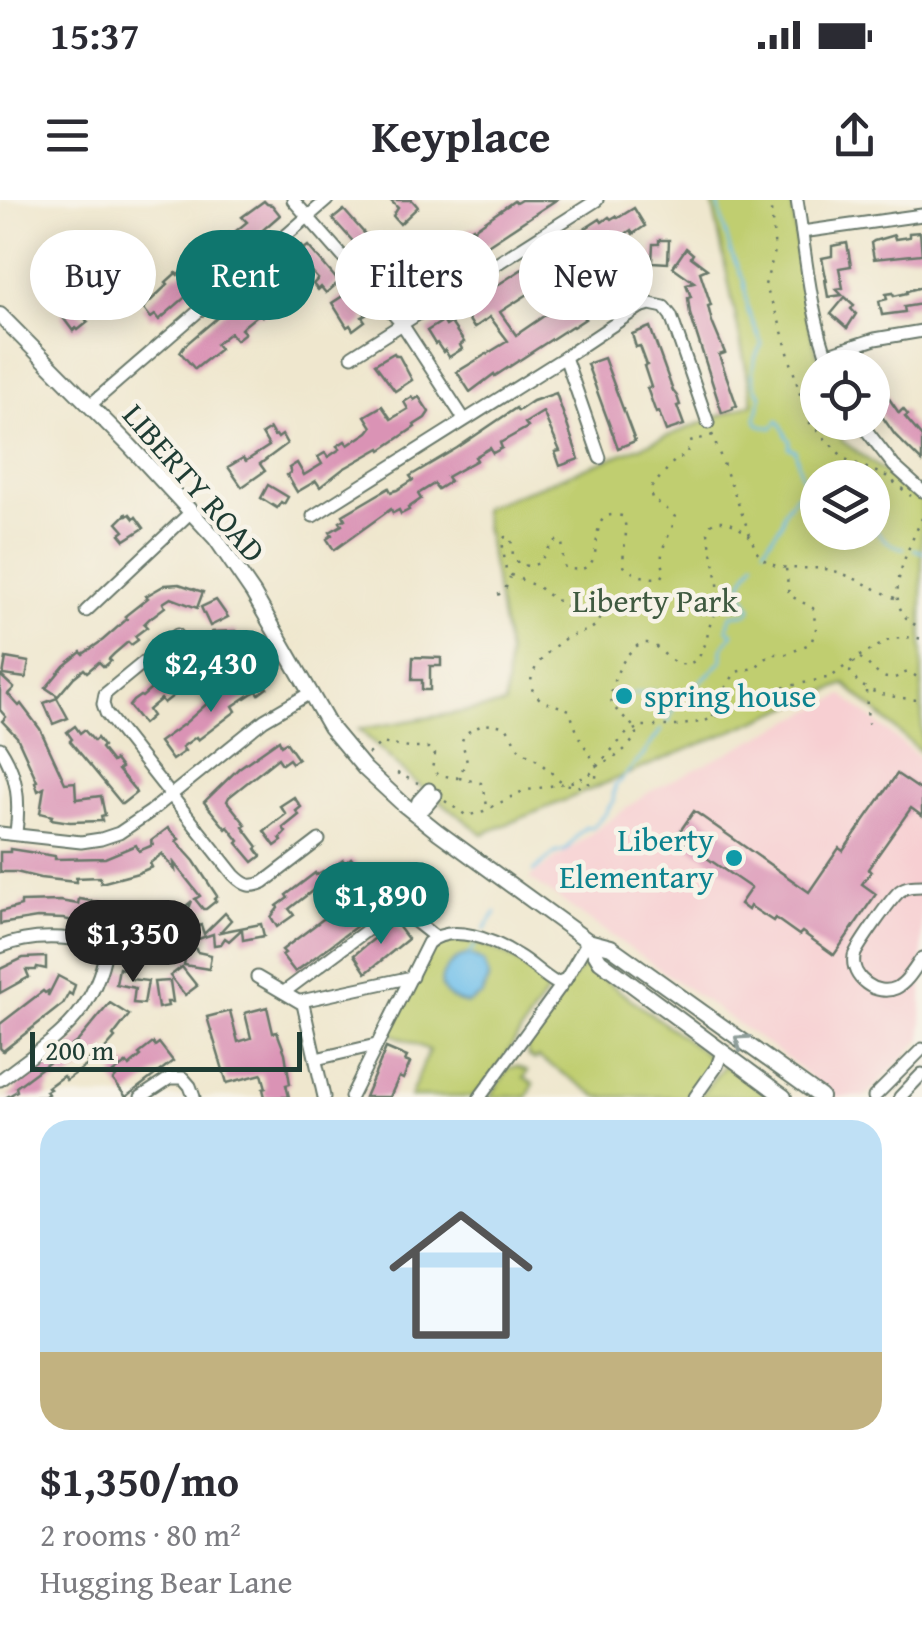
<!DOCTYPE html>
<meta charset="utf-8">
<style>
body{margin:0;font-family:"Gentium Book Plus",serif;background:#f7f7f7;color:#2b2b33;height:100vh;display:flex;flex-direction:column;font-size:38px;white-space:nowrap}
*{box-sizing:border-box;margin:0}
p{font-size:32px;color:#7c7c81}
.icon{flex:none;width:55px;height:55px;fill:none;stroke:currentColor;stroke-width:2;stroke-linecap:round;stroke-linejoin:round}
.map{position:relative;height:897px;overflow:hidden}
.sheet{display:flex;flex-direction:column;background:#fff;flex:1}
.sheet>*{flex:none}
.hud{position:absolute;left:30px;top:30px;width:862px;height:90px;display:flex;gap:20px}
.buttons{position:absolute;left:800px;top:150px;display:grid;gap:20px}
.buttons a{display:grid;place-items:center;width:90px;height:90px;border-radius:50%;background:#fff;box-shadow:0 5px 25px #0003;font-size:50px}
.scale{position:absolute;left:30px;bottom:25px;width:272px;box-sizing:border-box;padding-left:10px;border:5px solid #1f3d34;border-top:0;font-size:28px;line-height:35px;white-space:nowrap;color:#1f3d34;-webkit-text-stroke:8px #f7f3e8;paint-order:stroke}
.price{position:absolute;translate:-50% -85px;padding:0 22px;border-radius:35px;background:#0f766e;color:#fff;font-size:32px;line-height:65px;filter:drop-shadow(0 2px 5px #0008)}
.price::after{content:'';position:absolute;left:50%;top:60px;width:30px;height:22px;margin-left:-15px;background:inherit;clip-path:polygon(0 0,100% 0,50% 100%)}
.price.active{background:#222;color:#fff}
ul{padding:0;list-style:none}
li{display:grid;align-content:center;gap:20px;height:530px;padding:0 40px}
li span{display:grid;place-items:center;height:310px;border-radius:30px;color:#555}
li>.icon{margin-inline-start:auto}
span .icon{width:180px;height:180px;fill:#fffc;stroke-width:1}
li b{font-size:42px}
.pill{padding:0 35px;border-radius:45px;background:#fff;box-shadow:0 5px 25px #0003;font-size:35px;line-height:90px}
.pill.active{background:#0f766e;color:#fff}
.status{display:flex;justify-content:space-between;align-items:center;height:70px;padding:0 50px;background:#fff;direction:ltr}
.status svg{height:28px;fill:currentColor}
header{display:flex;justify-content:space-between;align-items:center;height:130px;padding:0 40px;background:#fff;font-size:45px;font-weight:800}
.map>svg:first-child{display:block}
.built{fill:#f7cfd2}
.green{fill:#c0ce70;stroke:#708652;stroke-width:2.5;fill-rule:evenodd}
.water{fill:#70c0eb;stroke:#487e90;stroke-width:2.5}
.lines{fill:none;stroke-linecap:round;stroke-linejoin:round}
.stream{stroke:#70c0eb;stroke-width:2.5}
.building{fill:#da93b5}
.minor-casing{stroke:#68786a;stroke-width:15}
.major-casing{stroke:#68786a;stroke-width:18}
.path{stroke:#68786a;stroke-width:2.5;stroke-dasharray:2.5 8;stroke-linecap:butt}
.minor{stroke:#fff;stroke-width:11}
.major{stroke:#fff;stroke-width:14}
.oneway{stroke:#8f9e9a}
.culture-dot{fill:#0f9aa8;stroke:#f7f3e8;stroke-width:4}
.labels{text-anchor:middle;stroke-width:9;stroke-linejoin:round;paint-order:stroke}
.street-label{font-size:32px;fill:#1f3d34;stroke:#f7f3e8}
.park-label{font-size:32px;fill:#3f5a40;stroke:#f7f3e8}
.culture-label{font-size:32px;fill:#0d838f;stroke:#f7f3e8;text-anchor:start}
</style>
<div class="status"><b>15:37</b><svg viewBox="0 0 49 12"><path d="M0 12V9h3v3zM5 12V6h3v6zM10 12V3h3v9zM15 12V0h3v12zM26 1h20v11H26zM47 4h2v5h-2z"/></svg></div>
<header><svg class="icon" aria-label="menu" viewBox="0 0 24 24"><path d="M4 6h16M4 12h16M4 18h16"/></svg>Keyplace<svg class="icon" aria-label="share" viewBox="0 0 24 24"><path d="M12 15V3M7 8l5-5 5 5M5 13v7h14v-7"/></svg></header>
<div class="map">
<svg width="922" height="897" viewBox="0 0 922 897">
<rect width="100%" height="100%" fill="#f7f3e8"/>
<filter id="ink" filterUnits="userSpaceOnUse"><feTurbulence type="fractalNoise" baseFrequency=".01" numOctaves="2"/><feDisplacementMap in="SourceGraphic" scale="20" xChannelSelector="R" yChannelSelector="G"/><feConvolveMatrix kernelMatrix="1 2 1 2 8 2 1 2 1" color-interpolation-filters="sRGB"/></filter>
<filter id="wash" filterUnits="userSpaceOnUse"><feTurbulence type="fractalNoise" baseFrequency=".0048" numOctaves="4" result="noise"/><feDisplacementMap in="SourceGraphic" scale="40" xChannelSelector="R" yChannelSelector="G"/><feGaussianBlur stdDeviation="2.25" result="paint"/><feColorMatrix in="noise" values="0 0 0 0 0 0 0 0 0 0 0 0 0 0 0 0 0 1.4 0 .05"/><feComposite in="paint" operator="in"/></filter>
<g filter="url(#wash)">
<rect width="100%" height="100%" fill="#efe7ce"/>
<path class="built" d="M843 495 922 560V839L865 897H833L791 861 529 678 649 592Z"/>
<g class="green">
<path d="M712 0H792L806 114 821 167 818 168V222L837 223 842 241 922 299V553L845 484 483 634 415 582 359 529 505 505 508 454 482 308 753 203ZM818 278H872V332H818Z"/>
<path d="M451 740C485 742 508 752 533 774 540 780 545 783 547 792L489 881 472 897H410L429 850 387 832 424 761 436 745Z"/>
<path d="M585 766 716 861 691 897H599L538 857 535 860 528 856 526 842 579 770Z"/>
<path d="M724 865 771 897H699Z"/>
<path d="M517 866 528 871 524 878 534 884 527 897H490L509 868Z"/>
</g>
<path class="water" d="M469 754 484 762 489 777 482 795 467 804C428 796 437 764 469 754Z"/>
<g class="lines">
<g class="stream">
<path d="M717 0 731 53 744 81 748 111 762 144C752 160 747 181 761 195L756 219 758 224 772 228 778 221C784 227 784 234 790 241L789 248 795 250 807 298 818 308"/>
<path d="M872 326C881 337 890 346 904 348"/>
<path d="M764 348 782 323 784 311 794 297 804 289"/>
<path d="M914 349 922 352"/>
<path d="M625 495 653 491 677 499"/>
<path d="M668 522 674 507 684 493 699 483 722 461V449L733 433 727 429 731 415 749 413 751 407 745 397 742 382 755 361"/>
<path d="M533 672 555 653 566 650 580 632 586 627H592L605 614 613 601 615 586 641 558 661 530"/>
<path d="M484 730 496 712"/>
<path d="M469 754 475 746"/>
</g>
</g>
<g id="blocks">
<g class="building">
<path d="M390 0H412L418 7 400 24 393 16 398 8Z"/>
<path d="M521 0H556L477 52 437 77 435 74 403 96 389 84 383 74 385 68 397 61 400 65 418 54 422 59 443 44 444 45 473 27 474 29 514 1 516 3Z"/>
<path d="M264 1 267 4 272 5 280 15 159 120 155 115 151 118 143 108 168 84 166 82 176 73 178 75 224 36 229 33 231 35 247 22 242 17Z"/>
<path d="M634 8 645 26 633 34 631 30 609 45H605L603 41 582 54 585 58 576 63 574 60 554 72 556 74 541 83 542 85 500 112 516 135 557 107 560 112 576 101 581 98 579 94 583 92 579 84 640 48 651 65 637 75 638 78 625 88 621 92 623 95 584 118 585 119 573 127 572 126 495 176 494 174 470 192 457 172 508 141 490 117 474 128 463 110 469 106 468 104 600 19 602 22 609 17 611 19 616 16 618 18Z"/>
<path d="M344 10 377 48 367 57 333 19Z"/>
<path d="M920 32 922 54 874 59 871 43 874 41 894 35 895 39 909 37V33Z"/>
<path d="M659 40H669L668 63 652 62 653 44H659Z"/>
<path d="M111 43 124 59 112 69 99 53Z"/>
<path d="M847 43 851 66 839 68 843 88 836 89 842 95 828 97 825 79 827 82 822 58 832 56V46Z"/>
<path d="M301 45 304 49 308 46 339 82 326 93 321 87 318 90 313 84 318 79 305 65 301 69 298 65 287 74 291 79 274 95 278 100 271 108 262 116 260 113 244 126 241 129 245 133 236 140 230 133 216 144 220 149 195 169 180 152 184 146 251 89 276 69 279 71 292 61 288 55Z"/>
<path d="M686 48 693 54 691 57 707 69 700 72 711 105 708 106 712 122 725 153 719 155 737 206 733 207V209L722 213 690 114 688 98 691 97 686 84 694 82 673 67Z"/>
<path d="M922 87V104L904 107 905 112 882 115 879 101 887 99 886 94 893 93 894 96 907 93V91Z"/>
<path d="M349 92 366 115 362 117 365 121 353 130 350 125 347 127 332 103Z"/>
<path d="M845 97 854 105 851 109 856 114 847 128 831 114Z"/>
<path d="M73 105 88 122 78 130 76 128 73 131 61 115Z"/>
<path d="M443 121 446 126 451 123 464 142 460 145 462 149 449 157 445 150 443 152 437 143 435 144 427 131Z"/>
<path d="M650 127 673 191 677 196 680 205 677 206 684 225 666 231 659 212 656 213 647 188 651 187 644 166 647 165 640 146 636 147 632 134Z"/>
<path d="M394 153 396 156H399L412 180 395 191 375 164Z"/>
<path d="M604 158 635 241 618 248 587 164Z"/>
<path d="M881 187 899 213 903 209 908 215 905 217 922 237V262L895 235 872 202V193Z"/>
<path d="M556 193 579 259 560 266 555 252 560 251 543 212 525 223 528 227 500 243 502 248 493 253 490 248 475 257 477 260 447 277 450 281 446 284 438 289 434 284 418 294 421 299 408 308 409 310 401 314 399 310 393 313 391 309 334 350 327 339 332 335 330 332 342 325 340 322 345 319 343 315 389 288 391 292 397 290 413 280 410 276 457 248 516 208 518 211 533 201Z"/>
<path d="M412 197 414 200 419 197 429 212 425 218 414 225 415 227 381 250 380 248 343 269 320 287 316 281 297 292 287 275 291 272 289 268 297 263 304 275 322 264 318 257 325 253 328 257 340 249 337 246 345 241 348 245 368 232 372 227 365 216 382 206 391 219 408 209 404 202Z"/>
<path d="M270 229 274 236 276 235 278 238 282 235 287 244 260 264 265 271 242 287 228 267 243 258 246 261 269 246 262 234Z"/>
<path d="M268 285 288 297 284 304 281 302 277 308 261 298Z"/>
<path d="M126 314 127 316 130 314 134 319 136 317 144 328 125 340 120 334 124 331 117 323Z"/>
<path d="M179 384 203 392 197 408 171 398 163 403 165 407 149 419 144 424 147 427 135 436 138 440 131 445 128 442 114 454 109 459 111 461 104 467 99 462 87 472 84 469 74 477 58 496 46 488 64 466 81 452 83 454 103 440 127 419 125 416 148 398 146 396 165 385Z"/>
<path d="M216 400 228 417 210 426 201 407Z"/>
<path d="M236 431V452L219 453 218 441H212V432Z"/>
<path d="M207 454 219 469 203 481 199 476 164 503 161 499 148 510 152 516 143 524 129 506 133 501 140 496 142 497 173 470 175 473 184 466 189 473 200 464 198 461Z"/>
<path d="M413 457 441 458V466H430V490H422V480H412Z"/>
<path d="M6 458 29 462 26 478 3 475Z"/>
<path d="M253 471 267 488 259 494 257 491 251 494 233 506 236 511 198 540 196 537 182 547 185 551 172 560 159 542 184 524 210 501 231 486 232 488Z"/>
<path d="M0 475 14 488 8 494 19 506 21 504 40 529 65 583 75 582 76 599 101 596 105 615 101 616 102 621 70 622 51 619 52 616 40 613 44 588 38 591 35 582 37 581 17 537 2 521 6 517 0 510Z"/>
<path d="M57 498 68 518 53 524 44 503Z"/>
<path d="M75 526 80 533 84 530 94 541 97 538 103 546 101 548 112 562 115 560 121 568 118 570 134 589 136 593 122 604 70 541 72 539 67 532Z"/>
<path d="M279 540 281 545 286 542 298 559 292 563 289 559 282 564 278 558 229 597 227 601 246 625 243 627 258 647 256 649 261 656 253 662 237 643 239 641 228 627 226 629 204 602 239 568Z"/>
<path d="M897 574 922 591V616L911 608 868 669 871 672 862 684 876 694 834 755 802 732 799 735 775 718 773 721 750 706 748 710 740 704 751 688 676 637 694 611 809 692 839 648 843 651Z"/>
<path d="M294 597 301 607 296 611 299 615 283 628 286 632 280 638 282 641 275 646 264 631 286 614 280 606Z"/>
<path d="M168 628 179 639 176 641 194 661 217 696 214 699 216 701 206 709H203L195 699 200 696 174 663 175 670 162 654 150 663 152 667 138 673 101 683 100 677 76 678V682L40 678 16 672H0V652H10V649L55 656V659L105 658 136 645 139 651 153 645 151 641Z"/>
<path d="M351 658 358 667 341 679 339 676 318 692 316 688 289 709 294 715 277 727 271 717 278 708 277 706 288 698 286 695 315 673 316 675 323 671 325 674 343 660 345 663Z"/>
<path d="M367 686 369 689 371 687 385 705 295 772 282 755 285 753 282 750Z"/>
<path d="M79 699 112 704 111 711 130 714V710L148 713 149 705 180 708V711L192 701 179 732 162 724 144 722V726H139L138 730 126 728V731L118 730 119 726 101 723V726L63 719 37 718 0 724V712L21 706V702L60 701 78 704Z"/>
<path d="M225 713 231 720 220 732 261 724 264 736 243 740 242 729 229 741 225 738 221 744 214 745 213 734 192 741 197 752 211 755 209 769 184 765 186 752 179 733 201 725 204 734Z"/>
<path d="M395 722 408 739 366 773 354 755Z"/>
<path d="M46 757V769L37 767 36 770H26L29 777 0 793V769L23 758Z"/>
<path d="M182 767 197 786 185 795 170 776Z"/>
<path d="M119 768 132 771 130 779 148 781 144 804 133 803 135 788 116 784Z"/>
<path d="M58 776 75 785 72 795 69 793 63 804 3 851 0 848V824L43 791 45 793 48 791V796Z"/>
<path d="M170 781 173 802H167L168 806 158 808 154 782Z"/>
<path d="M110 803 129 815 113 836 115 838 100 855 98 853 92 857 87 862 89 864 66 880 63 876 48 887 50 889 46 891 48 894 44 897H7L17 891 16 887 78 841Z"/>
<path d="M267 807 273 833 277 832 285 853 290 884 286 885 289 897H265L263 889 266 888 262 874 227 883 207 817 230 811 238 842 251 838 245 813Z"/>
<path d="M153 843 155 846 159 843 173 861 126 897 113 880 116 877 113 873 127 863 129 866 141 856 139 854Z"/>
<path d="M386 848 407 857 405 861 410 863 403 879 399 877 390 897H365Z"/>
</g>
</g>
</g>
<g filter="url(#ink)">
<use href="#blocks" fill-opacity="0" stroke="#68786a" stroke-width="2.5"/>
<g class="lines">
<defs>
<g id="minor">
<path d="M293 0 402 124 464 219"/>
<path d="M797 0C806 55 810 115 831 168"/>
<path d="M802 32 922 15"/>
<path d="M826 155 875 139 922 131"/>
<path d="M352 156 597 0"/>
<path d="M565 157 600 258"/>
<path d="M89 206 327 0"/>
<path d="M860 222 894 266 922 291"/>
<path d="M313 316 565 157 640 107 650 104 664 107 671 116 708 223"/>
<path d="M86 411 192 311"/>
<path d="M177 435 105 494 103 504 106 513 234 675C245 686 251 688 264 682L319 640"/>
<path d="M0 548C18 575 20 601 16 633"/>
<path d="M414 613 426 607 436 595"/>
<path d="M414 613 418 601 429 589"/>
<path d="M0 633 81 642 101 639 119 633 150 612 264 520 310 493"/>
<path d="M922 686C914 686 906 686 900 691 892 697 857 747 854 756 850 778 877 797 896 788 907 783 915 768 922 758"/>
<path d="M0 747C50 726 106 746 157 754"/>
<path d="M257 777 303 804 324 897"/>
<path d="M284 792 390 713 402 711 435 737"/>
<path d="M301 801 412 777"/>
<path d="M316 859 376 845"/>
<path d="M0 880C55 837 93 820 107 746"/>
<path d="M141 897 170 878H183L190 886 194 897"/>
<path d="M351 897 428 743C452 722 493 740 517 755 531 763 542 775 556 783L566 779 588 741"/>
<path d="M480 897 566 779"/>
<path d="M695 897 717 866 722 852"/>
<path d="M874 897 922 849"/>
<path d="M900 897 922 874"/>
</g>
<g id="major">
<path d="M0 115 130 246 216 339 253 393 330 527 365 569 403 604 438 632 588 741 611 747 821 897"/>
<path d="M588 741 600 761 784 897"/>
</g>
</defs>
<use href="#minor" class="minor-casing"/>
<use href="#major" class="major-casing"/>
<g class="path">
<path d="M770 0 775 51 765 85 779 121 806 215 809 222 845 259 886 276 911 296"/>
<path d="M712 234 756 351C774 377 805 364 831 370 853 376 876 390 897 399"/>
<path d="M922 318C909 349 874 410 922 428"/>
<path d="M498 395 505 390 510 377"/>
<path d="M860 458C871 464 878 481 894 478 899 477 903 473 909 472L922 480"/>
<path d="M855 461 850 472C864 497 896 496 922 501"/>
<path d="M866 491 868 524"/>
<path d="M713 516 715 503 736 472 754 468 772 454H788L811 443 816 429 813 408 789 395 786 368"/>
<path d="M368 554 381 543 409 548H428L435 554 432 569 439 575 457 578 467 562 462 541 464 535C476 525 493 521 507 528L519 549 537 560 563 583 576 587 590 583 596 578 597 566C613 561 629 548 637 534 633 519 611 513 611 497 610 482 629 441 647 443 660 445 667 462 680 464 703 467 706 440 710 425 713 414 719 406 719 395 718 375 712 354 708 333L711 324C725 315 739 328 751 337"/>
<path d="M597 566 579 537 569 510C559 505 548 505 539 498 517 480 546 452 563 440 571 434 583 433 592 428 600 423 598 423 600 415L596 409 570 408 551 397 538 387 511 375 506 370 502 340 505 337 511 338 513 355 519 365 531 366 539 363 553 342 560 340C566 349 560 358 565 368 619 381 576 305 622 316 631 332 621 349 624 366 632 375 650 380 662 377L665 372C655 347 671 340 675 317L671 312 652 299 650 289 676 259 686 256 690 242 713 235"/>
<path d="M397 573 418 583"/>
<path d="M459 578 481 583 484 589 487 606"/>
<path d="M445 601 467 616 484 611 523 591 576 581 590 574 627 533 642 526H677L705 521 781 488 831 477 856 458 891 439 913 437 922 439"/>
</g>
<use href="#minor" class="minor"/>
<use href="#major" class="major"/>
</g>
<defs><path id="oneway-chevron" d="M-2-3.5L2.5 0L-2 3.5" fill="none" stroke-width="1.6" stroke-linecap="round" stroke-linejoin="round" transform="scale(2.5)"/></defs>
<use class="oneway" href="#oneway-chevron" transform="translate(741 841) rotate(-145)"/>
</g>
<g class="culture-dot">
<circle cx="624" cy="496" r="10"/>
<circle cx="734" cy="658" r="10"/>
</g>
<g class="labels">
<g class="street-label">
<text transform="translate(194 283) rotate(49)" y="11">LIBERTY ROAD</text>
</g>
<g class="park-label">
<text x="655" y="412">Liberty Park</text>
</g>
<g class="culture-label">
<text x="644" y="507">spring house</text>
<text x="714" y="651" text-anchor="end">Liberty<tspan x="714" dy="37">Elementary</tspan></text>
</g>
</g>
</svg>
<div class="buttons">
<a><svg class="icon" aria-label="locate" viewBox="0 0 24 24"><circle cx="12" cy="12" r="6"/><path d="M12 2v4M12 18v4M2 12h4M18 12h4"/></svg></a>
<a><svg class="icon" aria-label="layers" viewBox="0 0 24 24"><path d="M12 4l9 5-9 5-9-5zM3 14l9 5 9-5"/></svg></a>
</div>
<div class="scale">200 m</div>
<b class="price" style="left:211px;top:515px">$2,430</b>
<b class="price" style="left:381px;top:747px">$1,890</b>
<b class="price active" style="left:133px;top:785px">$1,350</b>
<div class="hud">
<a class="pill">Buy</a>
<a class="pill active">Rent</a>
<a class="pill">Filters</a>
<a class="pill">New</a>
</div>
</div>
<section class="sheet">
<ul>
<li><span style="background:linear-gradient(#bfe0f5 75%,#c2b280 0)"><svg class="icon" aria-label="home" viewBox="0 0 24 24"><path d="M3 11l9-7 9 7M6 9v11h12V9"/></svg></span><div><b>$1,350/mo</b><p>2 rooms · 80 m²</p><p>Hugging Bear Lane</p></div></li>
</ul>
</section>
